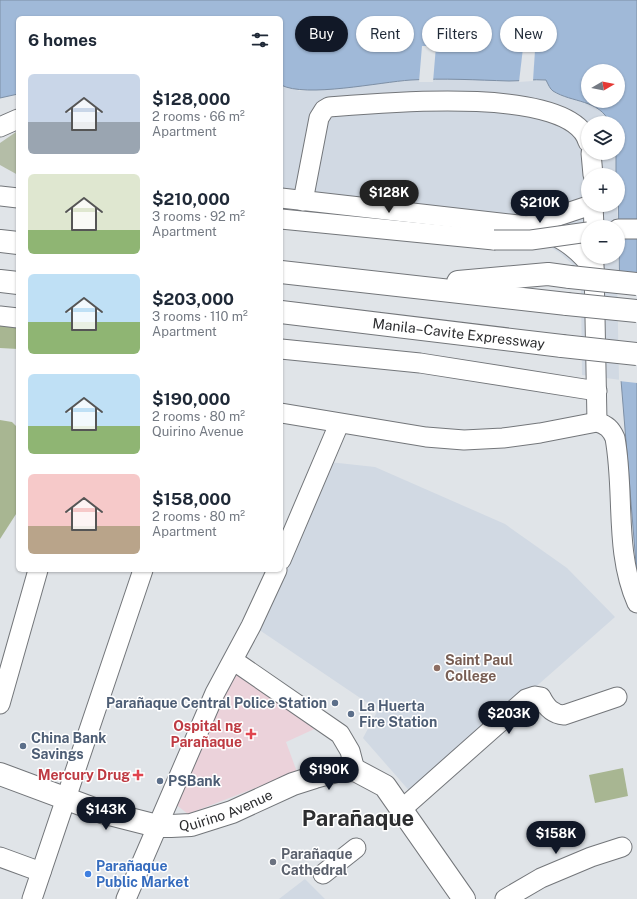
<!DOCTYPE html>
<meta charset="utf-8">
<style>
body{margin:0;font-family:"Public Sans",sans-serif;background:#f2f2f3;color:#1f2937;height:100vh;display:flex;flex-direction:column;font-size:15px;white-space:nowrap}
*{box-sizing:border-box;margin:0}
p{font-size:13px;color:#747a83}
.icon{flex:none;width:22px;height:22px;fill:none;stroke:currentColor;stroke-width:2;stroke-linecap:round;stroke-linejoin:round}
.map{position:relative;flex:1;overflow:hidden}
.drawer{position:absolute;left:16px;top:16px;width:267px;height:556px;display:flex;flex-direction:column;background:#fff;border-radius:6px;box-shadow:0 1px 3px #0004}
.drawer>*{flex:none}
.guide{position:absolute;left:295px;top:16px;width:282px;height:36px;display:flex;gap:8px}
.needle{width:26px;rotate:80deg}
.buttons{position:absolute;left:581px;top:64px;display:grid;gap:8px}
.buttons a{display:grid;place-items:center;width:44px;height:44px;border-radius:50%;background:#fff;box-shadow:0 1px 3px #0004;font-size:20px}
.price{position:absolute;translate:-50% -34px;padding:0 9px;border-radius:14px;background:#111827;color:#fff;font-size:13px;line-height:26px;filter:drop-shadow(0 1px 2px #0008)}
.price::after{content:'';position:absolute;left:50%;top:24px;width:12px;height:9px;margin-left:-6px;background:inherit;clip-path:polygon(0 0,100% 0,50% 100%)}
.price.on{background:#222;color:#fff}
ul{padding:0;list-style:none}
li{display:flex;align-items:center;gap:12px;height:100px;padding:0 12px}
li span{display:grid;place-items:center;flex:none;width:112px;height:80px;border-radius:6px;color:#555}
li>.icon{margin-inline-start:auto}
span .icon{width:48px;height:48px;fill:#fffc;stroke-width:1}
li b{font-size:17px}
h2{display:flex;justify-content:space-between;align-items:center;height:48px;padding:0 12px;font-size:17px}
.chip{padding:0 14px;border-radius:18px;background:#fff;box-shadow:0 1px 3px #0004;font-size:14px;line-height:36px}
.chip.on{background:#111827;color:#fff}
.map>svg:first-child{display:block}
.built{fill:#d1d9e3}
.medical{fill:#ebd2da}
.green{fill:#b4bda7}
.forest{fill:#a8b692}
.water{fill:#a0b9d8;stroke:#7d8fa5;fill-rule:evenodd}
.pier{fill:#e0e4e8}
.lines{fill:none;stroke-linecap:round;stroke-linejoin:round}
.minor-casing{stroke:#73767a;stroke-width:21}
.major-casing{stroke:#73767a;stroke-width:24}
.highway-casing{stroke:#73767a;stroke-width:24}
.minor{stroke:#fff;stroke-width:19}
.major{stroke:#fff;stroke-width:22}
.highway{stroke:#fff;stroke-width:22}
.minor-bridge-casing{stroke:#73767a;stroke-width:21;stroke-linecap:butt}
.highway-bridge-casing{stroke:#73767a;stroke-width:24;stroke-linecap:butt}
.minor-bridge{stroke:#fff;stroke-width:19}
.highway-bridge{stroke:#fff;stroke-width:22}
.education-dot{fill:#8d6e63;stroke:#fff;stroke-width:1.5}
.service-dot{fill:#5c6f8a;stroke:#fff;stroke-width:1.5}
.health-dot{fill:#e0444e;stroke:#fff;stroke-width:1.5}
.worship-dot{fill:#6b7280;stroke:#fff;stroke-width:1.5}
.shop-dot{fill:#3f7fe0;stroke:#fff;stroke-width:1.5}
.labels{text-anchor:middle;stroke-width:3;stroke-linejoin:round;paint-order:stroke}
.street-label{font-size:14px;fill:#2c2d2f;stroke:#fff}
.education-label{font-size:14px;font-weight:bold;fill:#785e54;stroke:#fff;text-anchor:start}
.service-label{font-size:14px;font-weight:bold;fill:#4e5e75;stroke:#fff;text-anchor:start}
.health-label{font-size:14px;font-weight:bold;fill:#be3a42;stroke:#fff;text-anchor:end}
.worship-label{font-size:14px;font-weight:bold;fill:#5b616d;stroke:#fff;text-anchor:start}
.shop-label{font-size:14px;font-weight:bold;fill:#366cbe;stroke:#fff;text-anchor:start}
.town-label{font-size:22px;font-weight:bold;fill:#2c2d2f;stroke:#fff}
</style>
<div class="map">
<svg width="637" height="899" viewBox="0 0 637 899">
<rect width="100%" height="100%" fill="#e0e4e8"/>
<g class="built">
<path d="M485 79 546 80 552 90 598 108 608 118 610 123H588V153H616V175H588V205H617L618 227H588V257H618V247L621 380 582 375 581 291 577 272 572 264 561 254 534 236 281 205V85L300 91 411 80Z"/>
<path d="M329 462 375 467 505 524 567 568 615 617 413 795 363 738 378 710 255 627Z"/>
<path d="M305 879 325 899H279Z"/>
</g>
<path class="medical" d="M233 666 321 726 286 742 297 772 188 814 170 800Z"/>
<path class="green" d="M16 132H18V175L0 165V143Z"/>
<g class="forest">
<path d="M0 324 18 326V349L0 348Z"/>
<path d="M0 420 12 422 18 428V511L0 539Z"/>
<path d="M623 768 628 796 595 803 589 775Z"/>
</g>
<path class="water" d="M0 0H637V576L621 380 618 175H616V153H618V123H610C599 99 572 103 553 91 550 89 548 84 546 80 533 79 521 81 509 81 476 80 444 78 411 80 380 82 306 98 281 85V18H18V94L0 98ZM588 71H618V101H588Z"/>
<g class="pier">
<path d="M422 46H436L433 82H419Z"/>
<path d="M523 48 535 50 533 81 519 82Z"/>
<path d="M617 274 637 276V383L619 381Z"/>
</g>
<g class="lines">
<defs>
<g id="minor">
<path d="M0 127 18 119"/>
<path d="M591 153 593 175"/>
<path d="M0 196 18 198"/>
<path d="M281 198 528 226C557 234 576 246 594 270"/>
<path d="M303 201 319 118 324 110 329 107C377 103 572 84 588 142"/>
<path d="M593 205 594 227"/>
<path d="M281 219 494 240"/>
<path d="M528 226 591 205"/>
<path d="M618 229H637"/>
<path d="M594 265 597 422"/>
<path d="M0 316 18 318"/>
<path d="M281 349 420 363 597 391"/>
<path d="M281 413 426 437 464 440 503 438 540 433 597 422C607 425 611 429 615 438 625 493 614 551 637 603"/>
<path d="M281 560 339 424"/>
<path d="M240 665 340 734 350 751 355 770"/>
<path d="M0 704 38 570"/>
<path d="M402 809 526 699 535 696 541 697C546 707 552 714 564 715L617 697"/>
<path d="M0 857 41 872"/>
<path d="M323 874 356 848"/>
<path d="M32 899 143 570"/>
<path d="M126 899 215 693 251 626 277 570"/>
<path d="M505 899 541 878 591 857 622 847"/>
</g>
<g id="major">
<path id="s1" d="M0 774 102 812 157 826H171L191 825 232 812 293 784 315 777 337 771 355 770 385 786 464 899"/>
</g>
<g id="highway">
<path d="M0 241 18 243"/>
<path d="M281 272 567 304"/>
<path d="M0 281 18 283"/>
<path d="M458 282 548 274 570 277"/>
<path id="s2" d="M281 312 562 346"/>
</g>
</defs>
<use href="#minor" class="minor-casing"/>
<use href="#major" class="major-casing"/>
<use href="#highway" class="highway-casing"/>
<use href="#minor" class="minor"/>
<use href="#major" class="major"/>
<use href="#highway" class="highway"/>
<defs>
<path id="minor-bridge" d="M494 240H531L588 232"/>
<g id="highway-bridge">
<path d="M570 277 637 284"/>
<path d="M567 304 637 311"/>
<path d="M562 346 637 354"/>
</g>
</defs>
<use href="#minor-bridge" class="minor-bridge-casing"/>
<use href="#highway-bridge" class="highway-bridge-casing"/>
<use href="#minor-bridge" class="minor-bridge"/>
<use href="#highway-bridge" class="highway-bridge"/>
</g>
<circle class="education-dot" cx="437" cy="668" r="4"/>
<g class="service-dot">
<circle cx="335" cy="703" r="4"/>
<circle cx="351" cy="714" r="4"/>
<circle cx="23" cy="746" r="4"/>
<circle cx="160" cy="781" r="4"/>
</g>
<g class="health-dot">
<path d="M249 728h4v4h4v4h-4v4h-4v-4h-4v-4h4z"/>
<path d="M136 769h4v4h4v4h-4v4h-4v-4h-4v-4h4z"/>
</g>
<circle class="worship-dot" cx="273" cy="862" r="4"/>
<circle class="shop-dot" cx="88" cy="874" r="4"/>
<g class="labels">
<g class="street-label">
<text dy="5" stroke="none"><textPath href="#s2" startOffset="179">Manila–Cavite Expressway</textPath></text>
<text dy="5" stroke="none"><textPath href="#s1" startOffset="237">Quirino Avenue</textPath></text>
</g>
<g class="education-label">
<text x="445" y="665">Saint Paul<tspan x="445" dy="16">College</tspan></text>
</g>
<g class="service-label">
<text x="327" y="708" text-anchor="end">Parañaque Central Police Station</text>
<text x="359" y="711">La Huerta<tspan x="359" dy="16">Fire Station</tspan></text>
<text x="31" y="743">China Bank<tspan x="31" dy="16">Savings</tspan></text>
<text x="168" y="786">PSBank</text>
</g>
<g class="health-label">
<text x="242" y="731">Ospital ng<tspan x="242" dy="16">Parañaque</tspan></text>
<text x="130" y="780">Mercury Drug</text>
</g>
<g class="worship-label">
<text x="281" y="859">Parañaque<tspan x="281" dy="16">Cathedral</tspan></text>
</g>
<g class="shop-label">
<text x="96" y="871">Parañaque<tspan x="96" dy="16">Public Market</tspan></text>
</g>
<g class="town-label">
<text x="358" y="826">Parañaque</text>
</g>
</g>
</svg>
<div class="buttons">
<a><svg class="needle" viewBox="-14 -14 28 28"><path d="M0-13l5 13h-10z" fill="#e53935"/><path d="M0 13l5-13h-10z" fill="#747a83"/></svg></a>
<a><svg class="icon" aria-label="layers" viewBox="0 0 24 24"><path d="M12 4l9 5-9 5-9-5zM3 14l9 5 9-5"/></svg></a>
<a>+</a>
<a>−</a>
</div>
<b class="price on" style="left:389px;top:214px">$128K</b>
<b class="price" style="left:540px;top:224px">$210K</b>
<b class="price" style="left:509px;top:735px">$203K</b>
<b class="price" style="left:329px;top:791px">$190K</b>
<b class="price" style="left:106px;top:831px">$143K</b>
<b class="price" style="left:556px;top:855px">$158K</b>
<div class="guide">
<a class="chip on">Buy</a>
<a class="chip">Rent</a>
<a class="chip">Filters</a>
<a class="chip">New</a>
</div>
<section class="drawer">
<h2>6 homes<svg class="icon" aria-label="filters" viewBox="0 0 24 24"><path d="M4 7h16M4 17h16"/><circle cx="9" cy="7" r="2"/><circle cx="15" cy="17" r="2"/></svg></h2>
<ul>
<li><span style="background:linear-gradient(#c9d6e8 60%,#9aa5b1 0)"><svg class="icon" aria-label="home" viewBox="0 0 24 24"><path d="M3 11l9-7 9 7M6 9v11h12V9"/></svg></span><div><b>$128,000</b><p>2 rooms · 66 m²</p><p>Apartment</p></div></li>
<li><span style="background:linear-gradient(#dfe7d0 70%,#8fb573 0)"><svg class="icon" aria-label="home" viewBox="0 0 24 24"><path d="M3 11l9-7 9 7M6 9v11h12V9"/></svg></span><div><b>$210,000</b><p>3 rooms · 92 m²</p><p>Apartment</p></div></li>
<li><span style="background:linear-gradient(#bfe0f5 60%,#8fb573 0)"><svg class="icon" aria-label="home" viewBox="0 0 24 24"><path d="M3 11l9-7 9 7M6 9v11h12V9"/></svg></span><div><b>$203,000</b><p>3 rooms · 110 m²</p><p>Apartment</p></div></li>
<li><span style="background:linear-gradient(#bfe0f5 65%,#8fb573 0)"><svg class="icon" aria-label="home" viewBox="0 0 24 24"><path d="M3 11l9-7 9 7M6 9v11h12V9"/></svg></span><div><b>$190,000</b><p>2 rooms · 80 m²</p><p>Quirino Avenue</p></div></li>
<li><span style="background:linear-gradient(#f6c9c9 65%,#b9a48a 0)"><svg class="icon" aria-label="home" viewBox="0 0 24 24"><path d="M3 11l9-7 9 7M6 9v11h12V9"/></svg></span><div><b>$158,000</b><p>2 rooms · 80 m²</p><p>Apartment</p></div></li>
</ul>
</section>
</div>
